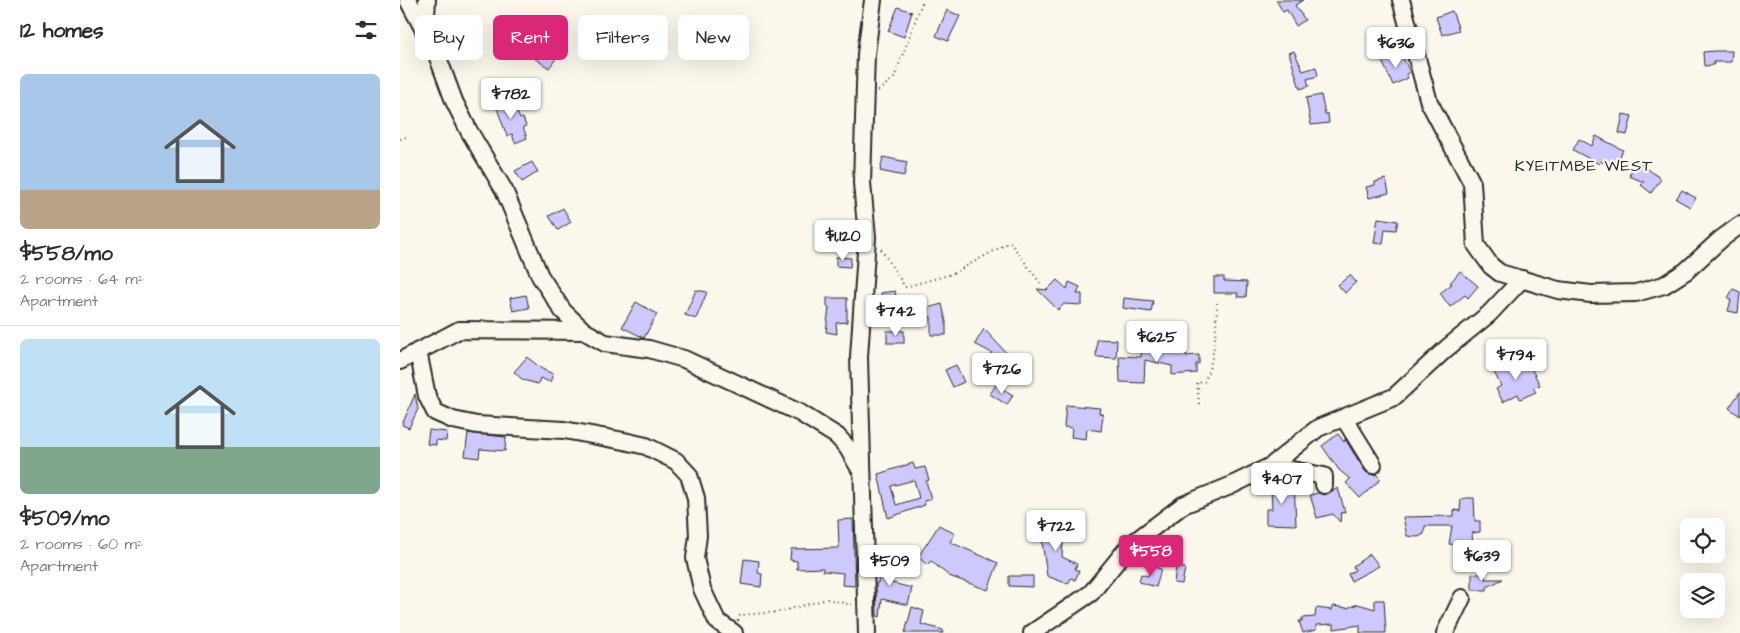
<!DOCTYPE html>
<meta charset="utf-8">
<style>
body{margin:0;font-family:"Architects Daughter",sans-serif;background:#f2f2f3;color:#2b2b33;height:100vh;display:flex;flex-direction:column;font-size:19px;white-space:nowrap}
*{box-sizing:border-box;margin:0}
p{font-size:16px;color:#7c7c81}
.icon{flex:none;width:28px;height:28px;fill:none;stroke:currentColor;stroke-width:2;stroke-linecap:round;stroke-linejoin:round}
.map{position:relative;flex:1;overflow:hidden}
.drawer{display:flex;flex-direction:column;background:#fff;width:400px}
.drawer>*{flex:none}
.banner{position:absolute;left:15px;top:15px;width:475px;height:45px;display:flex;gap:10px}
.controls{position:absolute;left:1280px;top:518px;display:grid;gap:10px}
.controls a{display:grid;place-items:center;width:45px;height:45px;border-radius:8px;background:#fff;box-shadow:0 5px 20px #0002;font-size:25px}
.price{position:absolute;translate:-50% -42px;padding:0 11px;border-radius:5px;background:#fff;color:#222;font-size:16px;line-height:32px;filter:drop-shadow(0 1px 2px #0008)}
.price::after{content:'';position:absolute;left:50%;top:30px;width:15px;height:11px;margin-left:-8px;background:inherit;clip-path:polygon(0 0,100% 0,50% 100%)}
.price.selected{background:#db2777;color:#fff}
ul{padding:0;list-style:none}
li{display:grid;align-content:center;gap:10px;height:265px;padding:0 20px}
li+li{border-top:1px solid #e1e1e2}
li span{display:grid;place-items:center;height:155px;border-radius:8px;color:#555}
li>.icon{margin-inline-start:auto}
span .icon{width:90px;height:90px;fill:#fffc;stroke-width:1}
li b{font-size:21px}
h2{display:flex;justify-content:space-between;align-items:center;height:60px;padding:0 20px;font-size:21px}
.pill{padding:0 18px;border-radius:8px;background:#fff;box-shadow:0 5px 20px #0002;font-size:18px;line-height:45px}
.pill.selected{background:#db2777;color:#fff}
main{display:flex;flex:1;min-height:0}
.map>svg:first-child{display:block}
.building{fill:#cec9fc;stroke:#2b2b2b;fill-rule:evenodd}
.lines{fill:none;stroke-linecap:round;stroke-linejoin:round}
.minor-casing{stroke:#2b2b2b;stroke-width:20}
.path{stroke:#2b2b2b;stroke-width:2;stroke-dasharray:1 4;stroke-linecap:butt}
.minor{stroke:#fbf7ec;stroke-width:16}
.labels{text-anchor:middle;stroke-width:4.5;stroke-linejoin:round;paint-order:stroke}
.quarter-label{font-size:16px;letter-spacing:1px;fill:#2b2b2b;stroke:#fbf7ec}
</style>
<main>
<section class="drawer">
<h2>12 homes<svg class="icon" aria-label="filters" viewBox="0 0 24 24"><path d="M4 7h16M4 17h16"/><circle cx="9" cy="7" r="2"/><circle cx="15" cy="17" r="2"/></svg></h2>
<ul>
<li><span style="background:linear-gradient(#a9c7e8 75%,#b9a48a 0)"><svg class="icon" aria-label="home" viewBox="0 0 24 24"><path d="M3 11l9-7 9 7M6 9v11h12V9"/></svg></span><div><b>$558/mo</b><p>2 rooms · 64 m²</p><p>Apartment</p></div></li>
<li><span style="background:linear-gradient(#bfe0f5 70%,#7fa58c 0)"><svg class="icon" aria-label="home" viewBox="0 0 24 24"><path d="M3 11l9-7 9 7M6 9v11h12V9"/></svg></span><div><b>$509/mo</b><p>2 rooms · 60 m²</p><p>Apartment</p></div></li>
</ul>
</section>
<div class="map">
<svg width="1340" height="633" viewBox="0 0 1340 633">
<rect width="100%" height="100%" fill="#fbf7ec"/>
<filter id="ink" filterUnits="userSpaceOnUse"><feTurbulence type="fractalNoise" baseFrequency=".02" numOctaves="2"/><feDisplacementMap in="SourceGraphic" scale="10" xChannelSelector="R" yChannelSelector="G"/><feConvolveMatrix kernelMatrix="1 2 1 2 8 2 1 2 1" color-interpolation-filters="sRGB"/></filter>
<g filter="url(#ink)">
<g class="building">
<path d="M876 0H903L895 5 905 20 896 26 887 10 883 12Z"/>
<path d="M498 7 512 12 504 37 488 31Z"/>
<path d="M547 10 560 16 548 41 536 36Z"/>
<path d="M1052 11 1059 30 1042 35 1036 17Z"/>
<path d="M143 46 157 57 149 68 134 58Z"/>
<path d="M894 51 903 71 916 67 918 76 907 79 909 86 900 89 889 53Z"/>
<path d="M1315 51H1332L1331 62H1313L1314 65 1304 66 1303 52Z"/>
<path d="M994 55 996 59 1002 56 1010 72 1006 74 1008 78 993 85 982 61Z"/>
<path d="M921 95 925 114H928L929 123 911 125 906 98Z"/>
<path d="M111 97 120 119 123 118 126 126 123 127 127 138 115 143 112 134 107 136 95 103Z"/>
<path d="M1223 114 1232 116 1227 135 1219 133Z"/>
<path d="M1196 136 1223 150 1214 168 1200 161 1199 164 1173 150 1179 139 1192 146Z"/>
<path d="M483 157 507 162 504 176 480 171Z"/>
<path d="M132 162 138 172 122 182 115 171Z"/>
<path d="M1235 163H1240L1261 179 1251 193 1241 185 1244 182 1229 176Z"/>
<path d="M986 179 989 193 969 198 966 187 975 185V182Z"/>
<path d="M1282 190 1296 198 1290 207 1276 199Z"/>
<path d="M163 208 171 222 158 230 149 216Z"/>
<path d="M978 218 998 221 996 230 985 229 983 244 974 243Z"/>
<path d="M436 257 451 258 450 267 436 266Z"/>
<path d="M1060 271 1078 286 1068 298 1065 295 1050 307 1040 293 1052 284 1050 283Z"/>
<path d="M950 275 956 282 945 293 938 285Z"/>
<path d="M814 277H824V281L847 282 846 297H837L838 293H814Z"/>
<path d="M657 280 667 289 669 282 680 287 677 294H682V305L664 304 658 310 637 289 647 290Z"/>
<path d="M1333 289 1340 292 1338 313 1328 311 1331 300 1328 298Z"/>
<path d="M296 290 307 292 296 319 285 315Z"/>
<path d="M495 291 499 314 481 317 480 308H483L481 293Z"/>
<path d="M126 295 129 308 113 311 110 298Z"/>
<path d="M427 298H447V322L436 323 437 334 426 332 429 307H427Z"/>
<path d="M724 298 753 301 751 312 723 308Z"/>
<path d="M236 302 257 314 244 338 222 327Z"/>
<path d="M542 304 546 322V335H531V317L526 318 524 309Z"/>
<path d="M584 329 612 359 596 374 583 362 592 353 575 344Z"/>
<rect x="487" y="331" width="17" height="12"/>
<path d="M697 339 717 340 716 358 696 357Z"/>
<path d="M787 346 786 356 799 355V364H796V373L772 375V366L745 360 744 383 720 382 719 356 741 357 742 348Z"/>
<path d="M127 357 142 369 153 374 150 382 140 378 138 384 123 380 114 372Z"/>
<path d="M1110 361 1113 367 1124 362 1126 368 1130 366 1140 385 1133 388 1136 392 1120 399 1118 394 1103 402 1096 389 1101 386 1093 370Z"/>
<path d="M556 365 564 382 553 387 545 370Z"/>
<path d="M596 385 613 395 607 405 590 394Z"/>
<path d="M1340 392V416L1329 408Z"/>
<path d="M15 394 18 409 9 428 2 425Z"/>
<path d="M666 405 700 408 699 413 703 414 701 431 687 429 686 439 671 437 672 428 664 427Z"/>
<path d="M29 430 47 432 46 441 36 440V445L27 444Z"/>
<path d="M68 433 106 437 105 451 80 449 79 458 65 456Z"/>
<path d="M938 434 944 442 945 439 965 471 969 474H976L981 479 960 498 946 483 950 479 939 470 922 446Z"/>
<path d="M513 463 515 469 525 467 529 480 526 481 531 499 524 501 525 505 488 518 478 474ZM514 480 519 498 496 505 491 486Z"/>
<path d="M894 482 896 525 866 524V509H872L871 487H876L875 483Z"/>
<path d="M938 488 945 512 941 513 940 522 933 514 917 518 910 495 918 493 924 495Z"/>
<path d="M1066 498H1074L1075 521H1080V532L1072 533 1073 548 1057 549V545L1049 544 1052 526H1025L1024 534 1018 537 1007 536 1003 517 1054 516V510L1060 511 1061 499Z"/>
<path d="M639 518H653V524L664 525 662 557 677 564 675 569 679 571 675 580 671 578 668 584 647 576 641 534 638 533Z"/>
<path d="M453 519 455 586 442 585 443 573 423 571V568L397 569V561L390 560 391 549 439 548 438 520Z"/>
<path d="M539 525 555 534 550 542 598 563 588 590 549 576 531 561 527 565 518 557Z"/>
<path d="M970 554 979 566 951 581 948 574 955 570 953 566Z"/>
<path d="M480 558 494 560 492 583 512 588 508 605 482 599 480 617 477 616 476 583H478Z"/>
<path d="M344 559 359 561 358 573 362 574 361 587 341 584Z"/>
<path d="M751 566 761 569 756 587 739 582 741 574 748 576Z"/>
<path d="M776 567 785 568 782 584 774 583Z"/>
<path d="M1072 574H1082L1085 576V579H1103L1087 587V590H1072Z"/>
<path d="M609 576H633V587L609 586Z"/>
<path d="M975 600H984L986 633H960V625L934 629V624L916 625V630L903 633 899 621H902V618L915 617 916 608 932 610 933 606 947 608 958 604 975 609Z"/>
<path d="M512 607 524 611 521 624 543 630V633H505Z"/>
</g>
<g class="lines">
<defs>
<g id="minor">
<path d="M8 0 25 32"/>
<path d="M27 0 25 32 33 44 54 101 69 131 104 190 140 276 163 311 184 331 205 343 249 349 284 359 400 413 437 436 447 447 461 471"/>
<path d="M1001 0 1029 102 1072 183 1076 245 1091 266 1100 273 1158 290 1191 294 1236 293 1264 285 1286 271 1321 239 1340 225"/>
<path d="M18 351 27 396 35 412 53 420 77 425 164 430 224 441 246 446 276 461 289 475 296 498 298 536 295 558 302 589 317 621 334 633"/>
<path d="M0 361 59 330 184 331"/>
<path d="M944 418 973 465"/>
<path d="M871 466 924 476V485"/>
<path d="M467 633 459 357 467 237 462 183 466 54 473 0"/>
<path d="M632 633 691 593 729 546 783 505 830 486 871 466 918 428 994 397 1047 348 1089 314 1122 279"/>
<path d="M1045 633 1062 598"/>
</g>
</defs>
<use href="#minor" class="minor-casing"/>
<g class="path">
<path d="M478 91 494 78 523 0"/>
<path d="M0 139 9 136"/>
<path d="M481 249 505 287 552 274 610 242 640 283"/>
<path d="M799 404 797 382 804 383C815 357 816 331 817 303"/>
<path d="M338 621 340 615 379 612 427 599 452 605"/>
</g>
<use href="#minor" class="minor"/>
</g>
</g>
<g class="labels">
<g class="quarter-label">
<text x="1184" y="171">KYEITMBE WEST</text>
</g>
</g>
</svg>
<div class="controls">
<a><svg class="icon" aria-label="locate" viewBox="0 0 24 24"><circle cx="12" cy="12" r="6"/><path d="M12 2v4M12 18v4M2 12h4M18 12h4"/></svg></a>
<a><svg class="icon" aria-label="layers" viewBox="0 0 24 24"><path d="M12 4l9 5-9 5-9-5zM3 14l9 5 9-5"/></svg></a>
</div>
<b class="price" style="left:996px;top:69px">$636</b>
<b class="price" style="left:111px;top:120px">$782</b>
<b class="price" style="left:443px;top:262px">$1,120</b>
<b class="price" style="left:496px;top:337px">$742</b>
<b class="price" style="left:757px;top:363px">$625</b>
<b class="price" style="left:1116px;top:381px">$794</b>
<b class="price" style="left:602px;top:395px">$726</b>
<b class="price" style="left:882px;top:505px">$407</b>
<b class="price" style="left:656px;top:552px">$722</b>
<b class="price selected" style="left:751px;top:577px">$558</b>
<b class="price" style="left:1082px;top:582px">$639</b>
<b class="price" style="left:490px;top:587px">$509</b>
<div class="banner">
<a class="pill">Buy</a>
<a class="pill selected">Rent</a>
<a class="pill">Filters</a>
<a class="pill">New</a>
</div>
</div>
</main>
